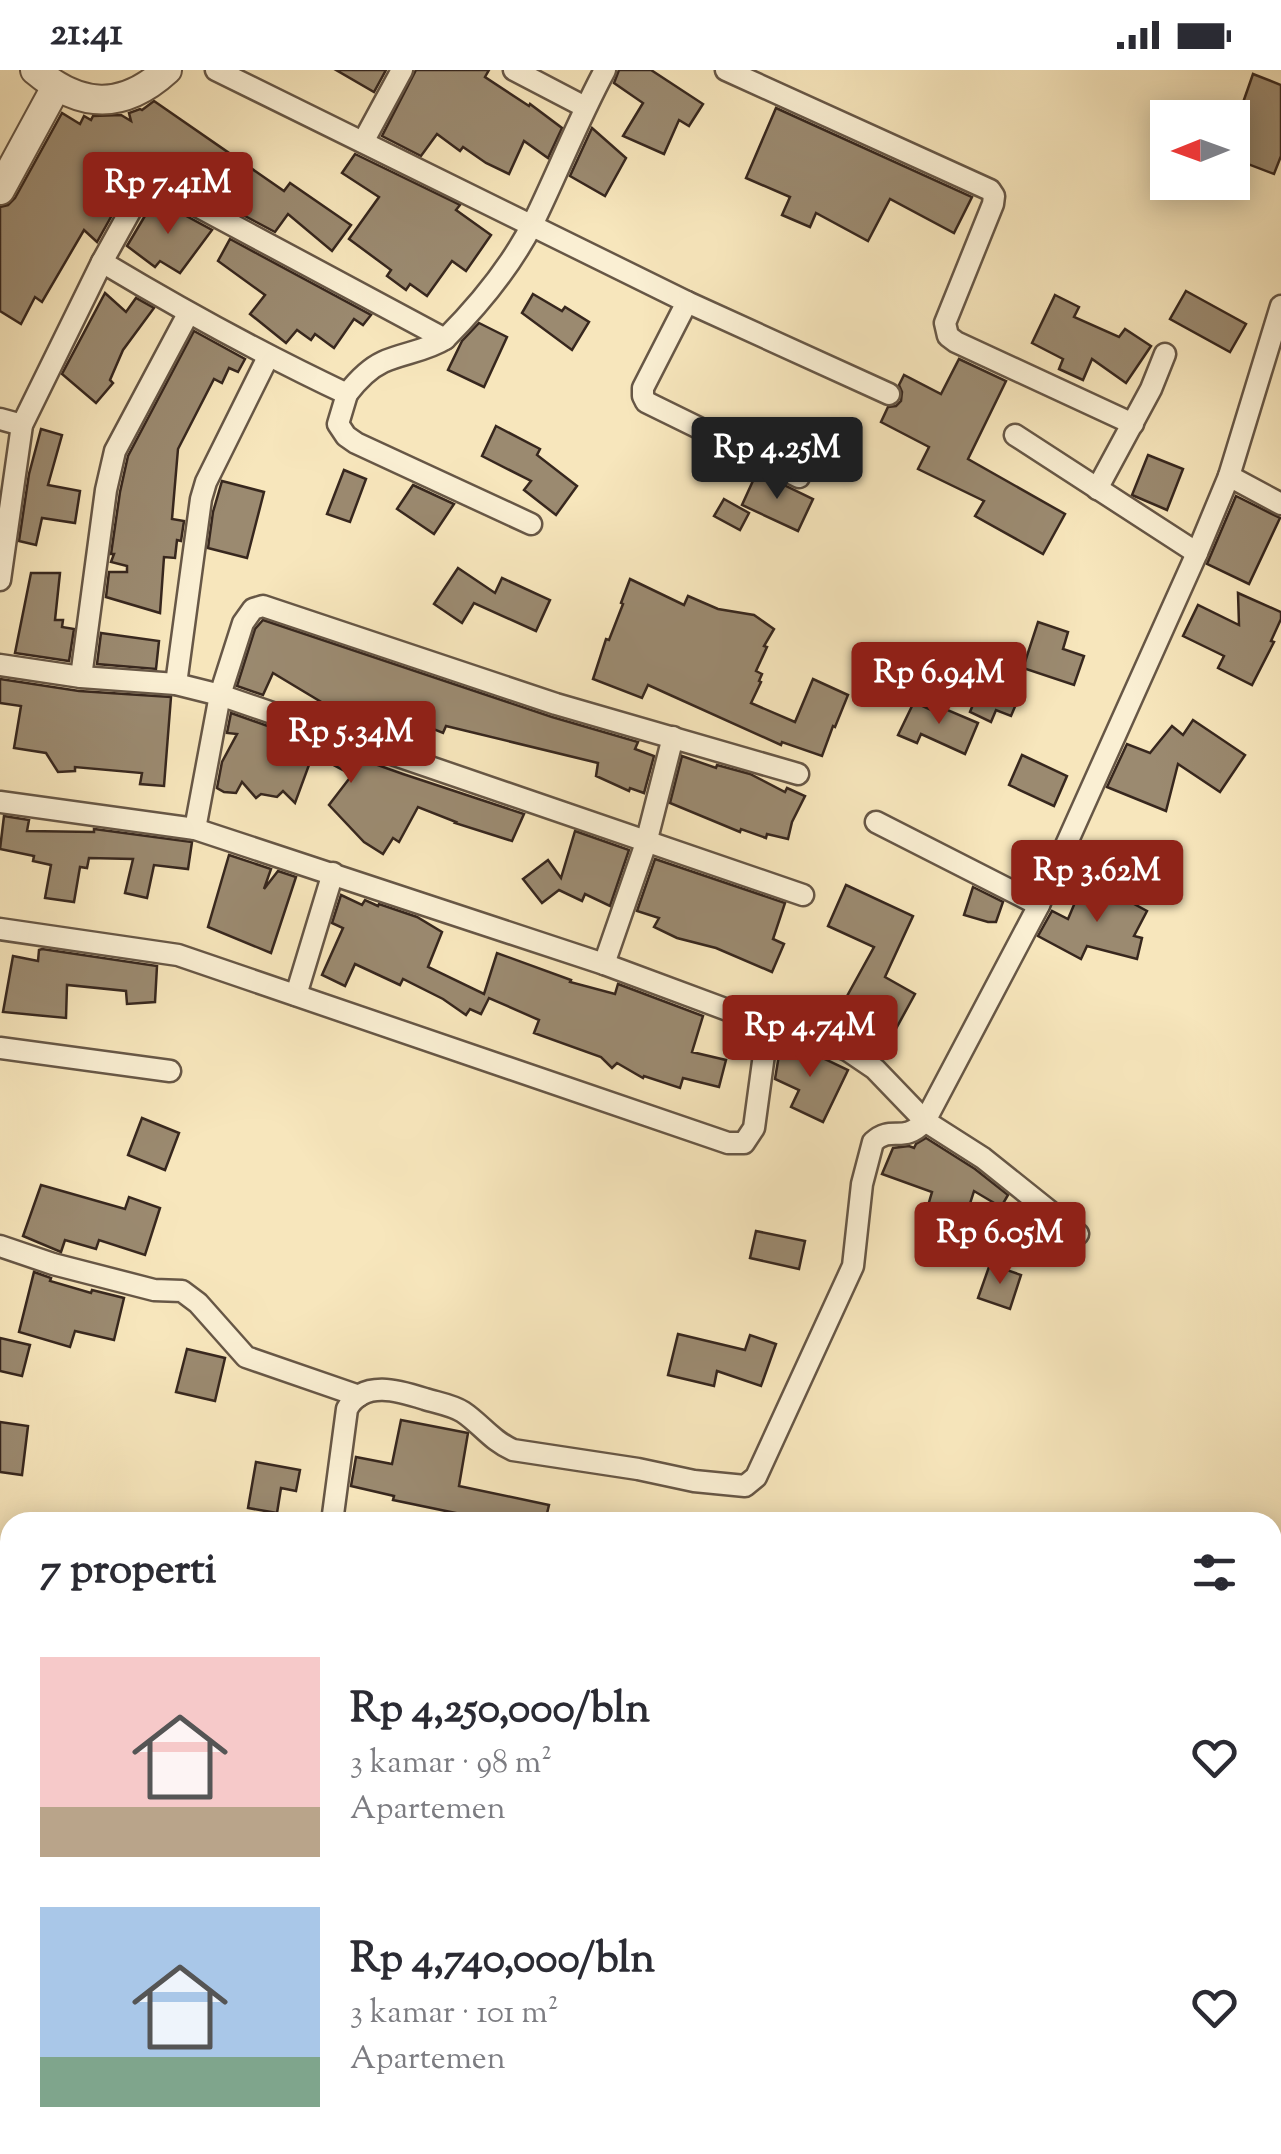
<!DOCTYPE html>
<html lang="id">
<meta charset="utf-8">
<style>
body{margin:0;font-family:"Sorts Mill Goudy",serif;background:#f7f7f7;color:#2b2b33;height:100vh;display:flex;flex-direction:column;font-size:38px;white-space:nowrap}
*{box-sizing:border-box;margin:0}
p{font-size:32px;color:#7c7c81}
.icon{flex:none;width:55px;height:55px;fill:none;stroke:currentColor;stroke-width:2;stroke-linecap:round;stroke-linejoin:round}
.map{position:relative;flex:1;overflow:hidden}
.drawer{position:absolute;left:0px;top:1442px;width:1282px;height:642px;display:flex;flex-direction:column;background:#fff;border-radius:30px 30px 0 0;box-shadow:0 5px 25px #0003}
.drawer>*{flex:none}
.needle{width:65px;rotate:269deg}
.controls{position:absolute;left:1150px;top:30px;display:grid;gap:20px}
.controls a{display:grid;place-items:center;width:100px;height:100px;border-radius:0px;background:#fff;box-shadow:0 5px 25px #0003;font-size:50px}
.price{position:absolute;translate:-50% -85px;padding:0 22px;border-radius:10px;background:#8f2418;color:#fff;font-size:32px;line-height:65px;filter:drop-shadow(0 2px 5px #0008)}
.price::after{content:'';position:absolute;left:50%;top:60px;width:30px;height:22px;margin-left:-15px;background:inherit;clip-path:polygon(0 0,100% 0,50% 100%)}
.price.selected{background:#222;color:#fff}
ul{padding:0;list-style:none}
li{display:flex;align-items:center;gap:30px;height:250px;padding:0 40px}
li span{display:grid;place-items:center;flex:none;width:280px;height:200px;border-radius:0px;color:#555}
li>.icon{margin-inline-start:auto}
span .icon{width:120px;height:120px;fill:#fffc;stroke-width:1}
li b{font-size:42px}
h2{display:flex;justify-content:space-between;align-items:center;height:120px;padding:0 40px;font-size:42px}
.status{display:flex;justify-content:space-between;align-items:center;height:70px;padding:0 50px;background:#fff;direction:ltr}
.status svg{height:28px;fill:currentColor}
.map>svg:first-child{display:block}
.building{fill:#9b8a70;stroke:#37271e;stroke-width:2.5}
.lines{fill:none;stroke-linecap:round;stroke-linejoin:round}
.minor-casing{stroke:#675746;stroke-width:25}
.tertiary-casing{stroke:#675746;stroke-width:32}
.minor{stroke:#faefd3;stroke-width:20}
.tertiary{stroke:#faefd3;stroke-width:28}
</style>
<div class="status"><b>21:41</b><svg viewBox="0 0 49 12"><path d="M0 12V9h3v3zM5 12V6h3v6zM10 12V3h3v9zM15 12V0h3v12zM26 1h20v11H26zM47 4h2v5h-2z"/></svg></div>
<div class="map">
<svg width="1281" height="2084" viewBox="0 0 1281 2084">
<rect width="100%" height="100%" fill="#f7e6bc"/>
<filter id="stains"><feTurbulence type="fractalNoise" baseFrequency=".002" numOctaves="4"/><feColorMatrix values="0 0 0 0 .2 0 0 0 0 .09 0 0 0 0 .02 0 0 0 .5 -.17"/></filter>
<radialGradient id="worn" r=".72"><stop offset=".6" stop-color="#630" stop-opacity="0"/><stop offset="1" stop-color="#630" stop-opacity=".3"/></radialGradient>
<g class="building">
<path d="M336 0H386L374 22Z"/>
<path d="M416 0H489L485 7 529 36 530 34 562 58 548 88 524 71 509 104 486 93 463 77 460 81 437 64 421 86 382 66Z"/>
<path d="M619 0H651L703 34 689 56 679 50 664 84 623 66 643 33 614 13Z"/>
<path d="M1253 4 1281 15V86L1274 104 1232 88V64Z"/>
<path d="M154 31 284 121 290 113 351 155 332 181 288 144 275 162 162 102 152 101 139 105 131 111 97 172 84 160 42 232 35 227 21 254 0 241V137L8 135 15 128 62 43 80 54 84 46 91 50 93 46 121 45 131 51 129 43 140 39 142 40Z"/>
<path d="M776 38 972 127 954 163 890 129 868 171 816 143 810 157 782 145 790 127 746 108Z"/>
<path d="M592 58 626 88 605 126 570 106Z"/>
<path d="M355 84 460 135 456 140 491 165 466 201 452 191 427 226 410 214 406 220 387 206 391 200 349 169 379 127 342 103Z"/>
<path d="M155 129 212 160 180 203 160 191 155 197 127 176Z"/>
<path d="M230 169 371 245 363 255 354 249 334 278 315 264 311 270 297 260 286 273 250 244 265 225 218 191Z"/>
<path d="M1186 221 1246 254 1230 282 1170 249Z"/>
<path d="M105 223 126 242 136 228 154 238 123 280 110 310 113 313 96 333 62 304Z"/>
<path d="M533 224 562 241 565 237 589 252 572 280 522 243Z"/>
<path d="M1055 225 1079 237 1074 247 1119 267 1125 259 1151 276 1126 313 1092 289 1083 310 1059 299 1063 289 1032 273Z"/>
<path d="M479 253 507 267 484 317 448 300 462 271Z"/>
<path d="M194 261 245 289 238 302 229 298 222 313 214 309 178 379 172 449 184 451 181 471 177 470 175 488 164 487 160 543 106 527 109 502H127V496L111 492 114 484H111L120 422 128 386Z"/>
<path d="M959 289 1006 311 968 389 1065 444 1043 484 975 446 984 431 918 399 929 377 881 352 888 337 896 336 901 331 902 322 899 315 904 305 941 324Z"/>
<path d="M496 356 540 379 537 385 577 416 556 445 524 420 531 411 482 386Z"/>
<path d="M41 359 62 365 48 415 80 421 75 453 42 448 36 475 19 471 29 404Z"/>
<path d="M1148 385 1183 399 1167 440 1132 425Z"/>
<path d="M344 400 366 409 350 452 327 444Z"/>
<path d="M757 402 813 429 798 461 742 435Z"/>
<path d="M222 411 264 422 247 488 208 478 213 442Z"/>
<path d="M413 415 454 434 434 464 397 439Z"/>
<path d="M1236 426 1280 448 1249 514 1207 494Z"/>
<path d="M724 429 749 443 740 460 714 446Z"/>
<path d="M458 498 495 523 502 508 550 530 536 561 474 533 462 553 434 534Z"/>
<path d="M31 503H60L55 550H63L62 557 74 559 69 591 15 583Z"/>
<path d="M630 509 684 535 688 526 718 539 754 545 774 559 764 576 767 577 756 601 762 604 759 611 761 612 751 633 795 652 813 609 848 625 835 657 833 656 822 686 782 672 781 675 648 615 642 628 593 609 606 569 609 570 623 534 621 533Z"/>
<path d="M1238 523 1281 542V549L1271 571 1274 572 1252 615 1218 598 1224 586 1183 566 1198 535 1239 555Z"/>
<path d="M263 550 552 647 638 672 635 679 654 686 644 723 630 718 629 721 596 706 598 693 446 656 443 663 389 641 382 666 373 663 273 603 263 625 237 616 255 559Z"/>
<path d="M1038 552 1068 562 1063 579 1084 586 1074 615 1023 598Z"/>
<path d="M101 563 159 571 156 599 97 594Z"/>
<path d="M985 605 1022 620 1011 646 996 640 991 652 970 642Z"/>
<path d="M0 609 79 621 171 627 164 716 140 714 142 703 75 697V701L58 702 46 683 14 678 21 636 0 633Z"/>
<path d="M914 632 940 644 943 638 978 653 965 684 921 664 917 673 898 665Z"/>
<path d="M231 643 403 704 524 744 512 771 455 753 456 752 418 737 399 772 393 768 383 784 364 772 329 735 352 705 313 684 295 733 283 721 277 727 261 724 256 728 242 712 236 723 224 722 217 718 222 692 237 664 227 663Z"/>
<path d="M1193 650 1245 685 1220 722 1178 694 1166 741 1107 717 1127 674 1150 683 1172 656 1183 665Z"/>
<path d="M1022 685 1067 706 1054 736 1009 715Z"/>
<path d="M682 686 716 698 717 695 750 704 785 722 787 718 805 726 792 752 788 769 767 764 766 768 741 759 740 762 670 733Z"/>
<path d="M4 746 29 750 27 761 94 762V759L192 772 188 799 154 795 147 828 125 823 133 789 89 788 87 798 80 797 74 832 45 828 51 795 33 791 34 786 0 779Z"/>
<path d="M575 761 629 780 610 836 585 824 582 831 559 820 542 833 523 809 548 790 561 808Z"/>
<path d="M229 785 271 799 264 819 278 801 296 807 271 883 208 857Z"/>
<path d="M655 789 785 833 773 869 784 874 772 902 716 878 677 868 654 857 659 848 637 841Z"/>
<path d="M846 815 913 846 885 907 915 924 892 966 841 937 874 877 828 856Z"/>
<path d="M1082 816 1104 826 1108 820 1147 841 1134 866 1142 868 1137 889 1087 876 1081 889 1038 866 1052 841 1068 849Z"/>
<path d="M973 817 1003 832 996 852H988L964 845Z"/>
<path d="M341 825 362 835 365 830 378 836 379 834 417 847 442 862 428 897 484 924 497 883 571 910 570 912 615 924 618 914 703 946 692 982 726 990 719 1017 683 1008 680 1018 644 1006 643 1008 617 993 612 998 601 987 534 963 539 950 489 928 481 944 470 939 466 945 443 929 403 909 400 915 355 894 345 916 322 905 343 858 332 853Z"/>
<path d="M42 879 157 896 155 932 127 934 126 921 67 915 66 948 3 942 13 886 38 891 39 880Z"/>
<path d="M781 973 802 978 848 1000 823 1052 791 1037 799 1020 775 1009Z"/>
<path d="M142 1048 179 1063 165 1100 128 1085Z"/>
<path d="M926 1068 975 1099 1008 1125 1001 1137 974 1121 956 1177 919 1166 932 1122 882 1104 893 1078 909 1076 914 1078 916 1074Z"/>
<path d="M41 1115 125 1139 129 1127 160 1138 145 1185 99 1170 96 1179 65 1170 61 1182 23 1166Z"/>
<path d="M756 1161 805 1171 799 1199 750 1188Z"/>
<path d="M990 1194 1021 1205 1010 1239 978 1228Z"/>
<path d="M34 1202 51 1208 50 1211 91 1223 92 1220 124 1228 114 1270 75 1261 70 1277 19 1262Z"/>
<path d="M678 1264 745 1280 750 1265 776 1274 761 1316 717 1301 714 1316 668 1305Z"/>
<path d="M0 1268 30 1275 22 1306 0 1301Z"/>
<path d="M187 1279 225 1288 215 1331 176 1322Z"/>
<path d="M401 1350 468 1363 459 1416 549 1435 545 1452H488L489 1450 393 1430 394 1426 351 1416 356 1387 392 1394Z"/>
<path d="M0 1352 28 1356 22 1405 0 1402Z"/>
<path d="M256 1392 300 1400 296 1421 281 1418 277 1443 248 1438Z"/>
</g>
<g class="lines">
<defs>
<g id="minor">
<path d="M216 0 687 232 643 318V326L646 332 799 407"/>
<path d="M514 0 585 37"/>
<path d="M726 0 990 120 994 126 993 134 945 253 948 266 956 272 1133 354"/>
<path d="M363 72 402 0"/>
<path d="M102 192C182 240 262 284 347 324 357 311 368 299 383 292 403 283 426 281 445 269"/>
<path d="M687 232 889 324"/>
<path d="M347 324 338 354 346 366 356 373 531 454"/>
<path d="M0 349 22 355"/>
<path d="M1015 365 1197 483"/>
<path d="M1229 406 1281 434"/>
<path d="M1097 419 1151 319 1165 284"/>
<path d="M0 510 22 355 102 192 143 118 156 114 445 269C479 235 511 196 533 153 558 102 578 50 605 0"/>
<path d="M0 595 81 607 176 614 220 625 803 825"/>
<path d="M81 607 106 420 115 381 188 244"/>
<path d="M176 614 201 429 206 412 268 287"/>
<path d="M0 732 195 759 604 894 768 955 820 968 847 980 875 999 925 1051 983 1088 1078 1164"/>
<path d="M876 752 1039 835"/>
<path d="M195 759 220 625 243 553 253 539 263 536 556 634 798 704"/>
<path d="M0 859 178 885 728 1073H744L754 1058 768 955"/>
<path d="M604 894 646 773 673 667"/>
<path d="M296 925 333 803"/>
<path d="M0 978 170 1001"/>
<path d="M0 1176 53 1194 154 1220 182 1221 198 1233 246 1287 359 1326"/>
<path d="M332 1452 347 1339C363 1309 400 1321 425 1329 438 1333 452 1335 463 1342 481 1354 492 1371 513 1380L638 1399 694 1411 745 1416 756 1407 853 1196 862 1114 873 1072C893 1054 902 1075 925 1051L1039 835 1197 483 1229 406 1281 236"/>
<path d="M0 1725 10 1727"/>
<path d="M0 1845 10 1848"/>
<path d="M0 1988 10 1991"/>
<path d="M212 2084 248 2075"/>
</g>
<g id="tertiary">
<path d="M35 0C80 38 122 41 167 0"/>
<path d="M0 120 56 17"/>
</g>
</defs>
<use href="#minor" class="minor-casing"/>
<use href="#tertiary" class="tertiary-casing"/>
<use href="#minor" class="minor"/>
<use href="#tertiary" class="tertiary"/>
</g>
<rect width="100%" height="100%" filter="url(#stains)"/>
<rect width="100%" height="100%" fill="url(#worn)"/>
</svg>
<div class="controls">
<a><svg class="needle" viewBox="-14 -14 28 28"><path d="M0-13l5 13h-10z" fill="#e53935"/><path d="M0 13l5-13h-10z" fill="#7c7c81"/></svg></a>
</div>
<b class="price" style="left:168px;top:167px">Rp 7.41M</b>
<b class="price selected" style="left:777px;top:432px">Rp 4.25M</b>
<b class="price" style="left:939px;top:657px">Rp 6.94M</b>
<b class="price" style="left:351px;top:716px">Rp 5.34M</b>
<b class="price" style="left:1097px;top:855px">Rp 3.62M</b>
<b class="price" style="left:810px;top:1010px">Rp 4.74M</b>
<b class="price" style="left:1000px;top:1217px">Rp 6.05M</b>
<section class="drawer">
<h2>7 properti<svg class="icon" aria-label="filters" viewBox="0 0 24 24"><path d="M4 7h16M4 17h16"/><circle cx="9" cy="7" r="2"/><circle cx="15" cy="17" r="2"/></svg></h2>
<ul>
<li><span style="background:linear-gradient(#f6c9c9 75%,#b9a48a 0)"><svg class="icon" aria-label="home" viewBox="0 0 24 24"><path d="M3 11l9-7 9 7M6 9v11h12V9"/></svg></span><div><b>Rp 4,250,000/bln</b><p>3 kamar · 98 m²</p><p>Apartemen</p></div><svg class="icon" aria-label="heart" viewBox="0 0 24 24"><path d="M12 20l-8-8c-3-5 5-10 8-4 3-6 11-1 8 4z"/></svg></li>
<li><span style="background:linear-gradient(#a9c7e8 75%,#7fa58c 0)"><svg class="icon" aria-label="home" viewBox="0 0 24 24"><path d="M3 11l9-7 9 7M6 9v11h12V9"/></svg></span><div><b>Rp 4,740,000/bln</b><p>3 kamar · 101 m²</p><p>Apartemen</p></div><svg class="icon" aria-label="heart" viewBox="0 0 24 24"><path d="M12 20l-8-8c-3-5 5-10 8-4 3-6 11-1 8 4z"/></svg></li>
</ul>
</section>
</div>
